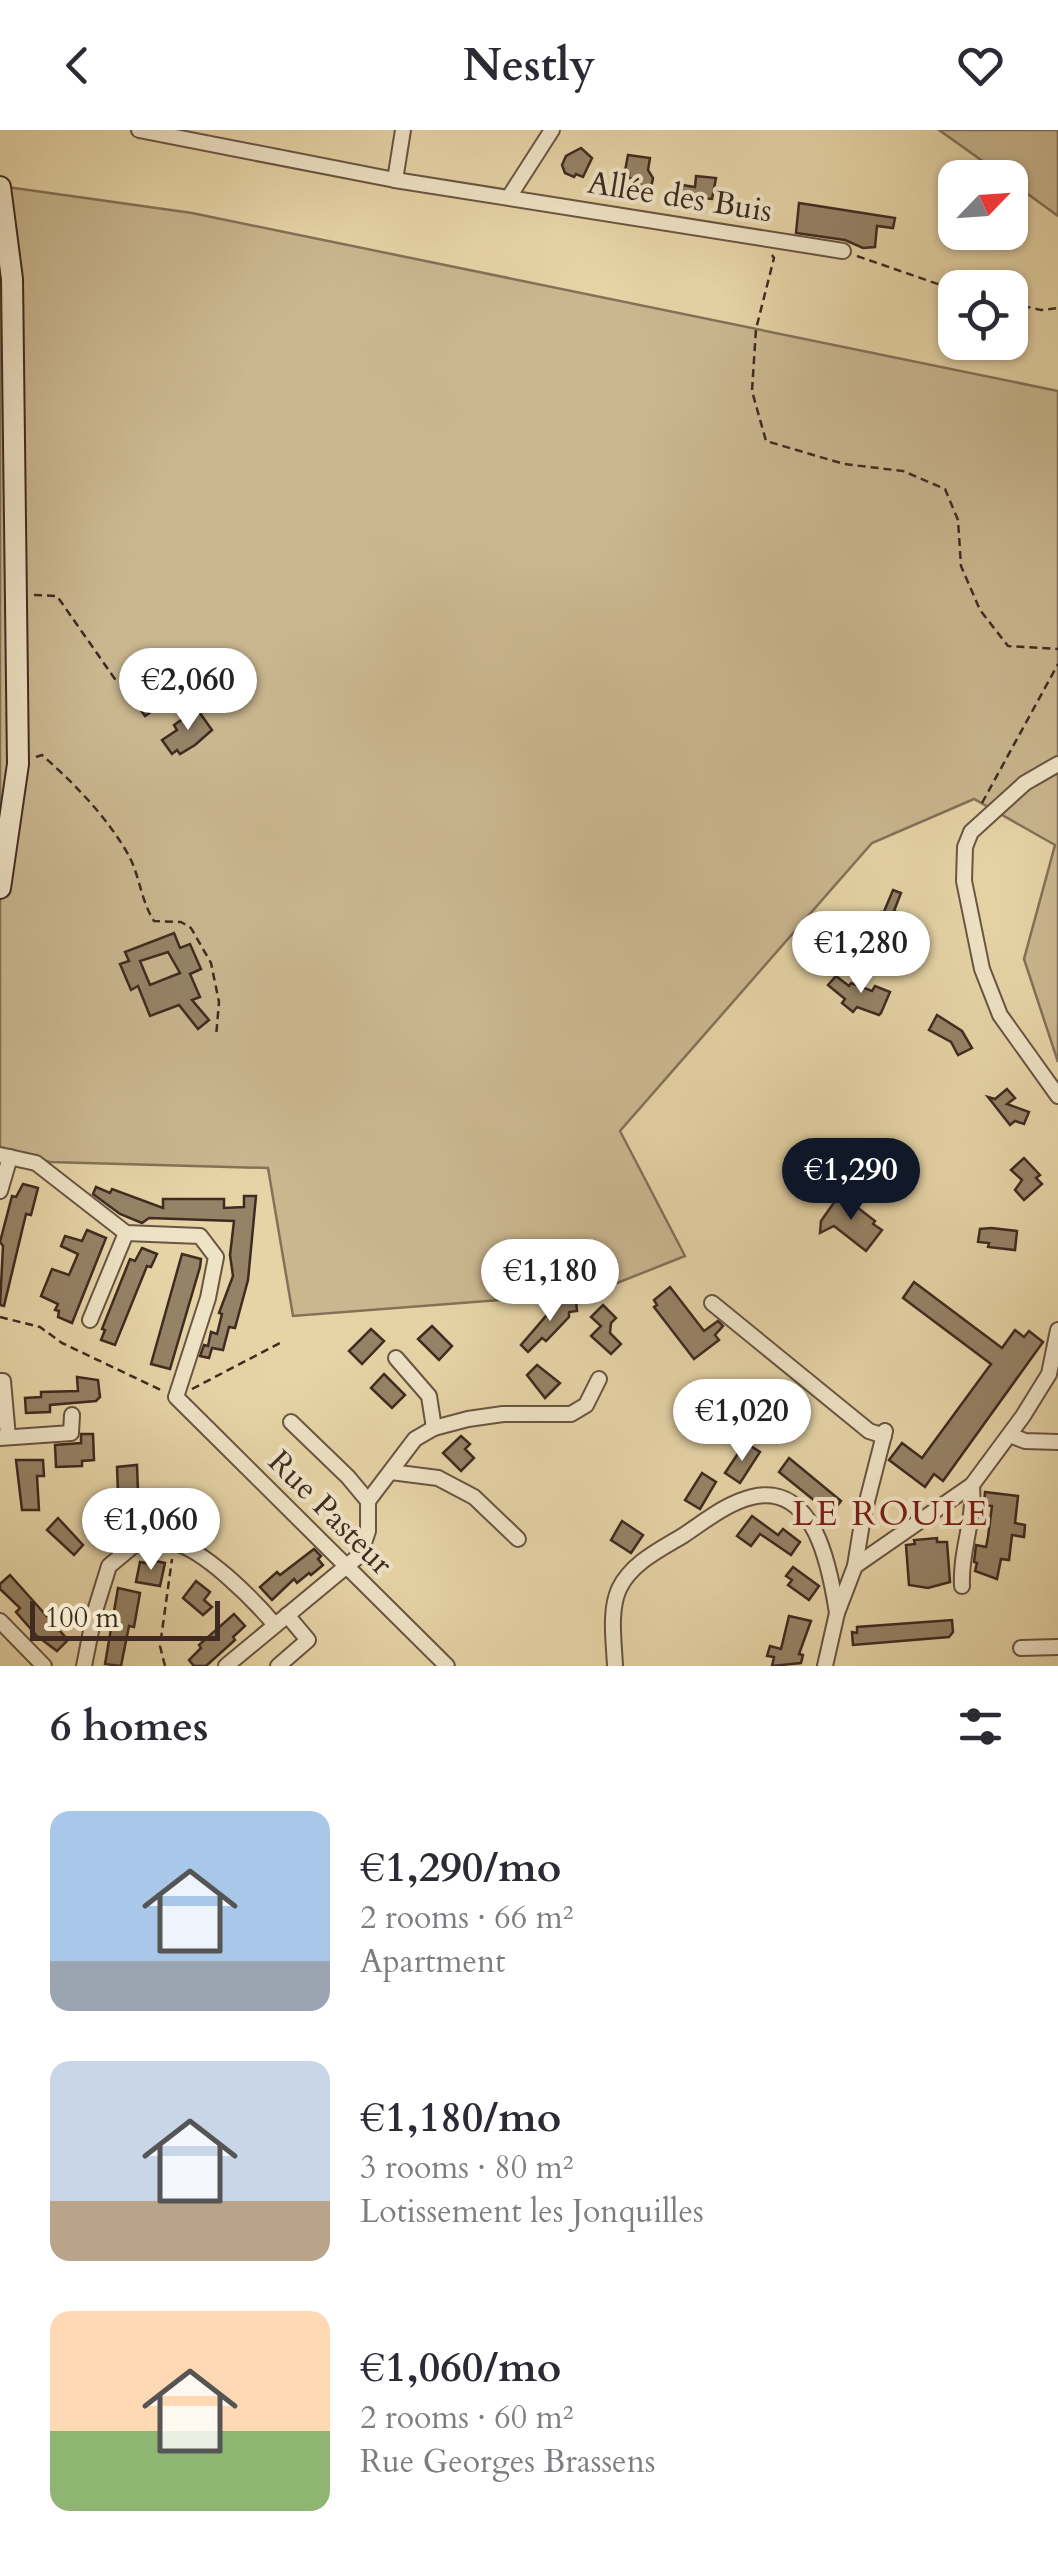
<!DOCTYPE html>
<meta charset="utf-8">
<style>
body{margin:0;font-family:Cardo,serif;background:#f7f7f7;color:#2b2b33;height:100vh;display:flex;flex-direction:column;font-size:38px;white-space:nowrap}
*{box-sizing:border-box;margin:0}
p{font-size:32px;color:#7c7c81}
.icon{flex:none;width:55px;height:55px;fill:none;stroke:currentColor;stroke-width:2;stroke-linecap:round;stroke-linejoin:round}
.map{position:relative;height:1536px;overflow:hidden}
.panel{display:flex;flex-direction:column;background:#fff;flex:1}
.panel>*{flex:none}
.needle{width:65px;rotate:65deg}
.controls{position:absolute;left:938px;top:30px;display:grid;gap:20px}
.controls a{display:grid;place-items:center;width:90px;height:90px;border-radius:20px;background:#fff;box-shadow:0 2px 8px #0004;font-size:50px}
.scale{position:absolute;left:30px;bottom:25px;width:190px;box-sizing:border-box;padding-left:10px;border:5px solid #3f2b21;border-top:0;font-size:28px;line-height:35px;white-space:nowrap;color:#3f2b21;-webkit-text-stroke:8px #efe3c6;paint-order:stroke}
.price{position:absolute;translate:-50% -85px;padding:0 22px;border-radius:35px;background:#fff;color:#222;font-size:32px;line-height:65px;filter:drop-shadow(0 2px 5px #0008)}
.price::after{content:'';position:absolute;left:50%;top:60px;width:30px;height:22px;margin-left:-15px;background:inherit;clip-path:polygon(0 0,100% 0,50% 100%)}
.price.active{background:#111827;color:#fff}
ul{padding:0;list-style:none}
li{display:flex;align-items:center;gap:30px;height:250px;padding:0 50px}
li span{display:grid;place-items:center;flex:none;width:280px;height:200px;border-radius:20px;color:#555}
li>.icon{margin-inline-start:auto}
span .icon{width:120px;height:120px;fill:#fffc;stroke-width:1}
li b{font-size:42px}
h2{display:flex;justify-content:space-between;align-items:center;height:120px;padding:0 50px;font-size:42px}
header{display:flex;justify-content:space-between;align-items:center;height:130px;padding:0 50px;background:#fff;font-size:45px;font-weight:600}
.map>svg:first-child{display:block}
.green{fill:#cab790;stroke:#847158;stroke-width:2.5}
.building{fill:#968367;stroke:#3f2b21;stroke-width:2.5;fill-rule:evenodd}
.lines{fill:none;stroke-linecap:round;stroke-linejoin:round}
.street-casing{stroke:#695542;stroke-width:18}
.secondary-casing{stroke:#3f2b21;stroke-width:24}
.path{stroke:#3f2b21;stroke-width:2.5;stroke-dasharray:8 5;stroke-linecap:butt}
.street{stroke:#efe3c6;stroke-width:14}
.secondary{stroke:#efe3c6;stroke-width:20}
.labels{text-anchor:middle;stroke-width:8;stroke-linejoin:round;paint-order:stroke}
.street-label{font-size:32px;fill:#3f2b21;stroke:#efe3c6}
.neighbourhood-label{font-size:35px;letter-spacing:2.5px;fill:#7a1f14;stroke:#efe3c6}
</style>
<header><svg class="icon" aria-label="back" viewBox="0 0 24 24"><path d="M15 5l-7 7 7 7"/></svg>Nestly<svg class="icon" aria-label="heart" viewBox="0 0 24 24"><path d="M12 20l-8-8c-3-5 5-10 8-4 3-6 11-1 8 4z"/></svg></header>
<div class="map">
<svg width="1058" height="1536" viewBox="0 0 1058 1536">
<rect width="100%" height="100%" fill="#e6d4a7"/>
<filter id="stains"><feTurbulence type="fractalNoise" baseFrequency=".002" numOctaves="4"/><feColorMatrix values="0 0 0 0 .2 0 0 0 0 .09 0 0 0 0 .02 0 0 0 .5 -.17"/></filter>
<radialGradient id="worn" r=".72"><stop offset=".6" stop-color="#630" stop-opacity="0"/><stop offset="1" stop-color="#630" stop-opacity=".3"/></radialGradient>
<g class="green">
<path d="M939 0H1058V86L1010 51V48L1005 47Z"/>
<path d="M0 56 192 83 1058 261V932L1024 829 1055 715 974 669 872 713 620 1001 685 1126 592 1163 293 1186 268 1038 50 1032 0 1019Z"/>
</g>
<g class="building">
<path d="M581 18 592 28 583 47 576 44 574 47 565 43 562 35 566 26Z"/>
<path d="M628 25 650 28 648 40 653 48 650 63 639 60 640 50 629 48V42L625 41Z"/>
<path d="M696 46 716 48 712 69 701 68 700 78 679 74 682 55 695 57Z"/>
<path d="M799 73 895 88 893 98 877 96 875 117 863 118 845 110 796 103Z"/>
<path d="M176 549 184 560 145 586 136 573 161 555 164 560Z"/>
<path d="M197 579 212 600 195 615 180 624 177 620 172 624 162 610 177 600 174 595Z"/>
<path d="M893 760 901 763 894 781 906 786 901 800 891 796 870 795 881 782 883 784Z"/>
<path d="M174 803 180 818 190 814 201 839 190 844 200 867 192 870 209 890 198 899 179 875 150 886 138 856 131 860 120 834 129 831 125 822ZM168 822 180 843 150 855 140 831Z"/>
<path d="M836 846 849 856 851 853 872 861 875 856 890 862 881 883 879 885 857 877 853 882 842 873 845 869 828 855Z"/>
<path d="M937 885 962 901 972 918 958 925 951 912 929 900Z"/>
<path d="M1007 959 1015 968 1007 974 1029 982 1024 994 1015 991 1010 995 988 967 995 969Z"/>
<path d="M1024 1028 1040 1045 1036 1048 1042 1054 1024 1070 1015 1060 1022 1050 1011 1040Z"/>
<path d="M23 1054 38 1058 31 1085 26 1084 4 1176 0 1175 3 1116 0 1112 12 1066 16 1067Z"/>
<path d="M96 1057 110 1063 112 1059 163 1078V1069H224V1078L244 1077V1066H256L248 1150 235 1198 229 1197 223 1220 212 1218 209 1228 200 1226 204 1215 208 1216 211 1202 217 1204 222 1184 219 1183 233 1146 230 1125 234 1091 149 1088 142 1093 120 1084 93 1064Z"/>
<path d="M840 1064 875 1091 873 1094 882 1100 866 1121 834 1096 820 1103 821 1091Z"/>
<path d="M991 1098 1017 1101 1015 1120 988 1117 989 1113 978 1112 980 1099Z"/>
<path d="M87 1100 106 1108 72 1193 58 1187 59 1181 55 1180 58 1174 41 1166 52 1139 69 1145 78 1124 61 1116 65 1106 82 1111Z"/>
<path d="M142 1118 157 1124 151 1137 147 1136 115 1215 101 1210 105 1200 102 1199 130 1129 135 1131Z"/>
<path d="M182 1124 201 1129 200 1137 170 1239 151 1234Z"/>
<path d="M914 1152 1002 1218 1015 1200 1024 1207 1029 1201 1043 1212 943 1351 934 1344 925 1357 889 1330 902 1313 922 1328 991 1234 903 1168Z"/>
<path d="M670 1157 704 1201 718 1191 723 1196 715 1205 719 1210 694 1229 654 1177 657 1175 654 1170Z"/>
<path d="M576 1171 577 1181 569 1182V1187L546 1211 542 1208 528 1222 521 1215 558 1172Z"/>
<path d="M603 1175 616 1188 611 1193 610 1203 621 1214 611 1224 591 1206 601 1196 591 1187Z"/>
<path d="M432 1196 452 1216 439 1230 418 1209Z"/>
<path d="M371 1199 384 1211 362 1234 349 1221Z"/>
<path d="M537 1235 560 1253 545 1268 527 1245Z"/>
<path d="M384 1244 405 1265 392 1278 371 1258Z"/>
<path d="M77 1247 98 1250 100 1267 96 1271 50 1275V1282L26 1283 25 1268 41 1267V1262L78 1261Z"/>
<path d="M81 1304H93L94 1330 82 1331V1336L56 1337 55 1315 81 1313Z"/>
<path d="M461 1306 470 1314 465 1319 474 1328 461 1341 443 1323Z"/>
<path d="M749 1315 760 1322 740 1353 725 1343 739 1322 743 1325Z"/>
<path d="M789 1328 841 1371 831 1384 779 1342Z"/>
<path d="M16 1330H43L44 1346H37L39 1380H22Z"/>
<path d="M137 1335 138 1362 118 1363 117 1337Z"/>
<path d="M702 1343 716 1352 700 1379 685 1370Z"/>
<path d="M985 1362 1018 1366 1015 1393 1025 1395 1024 1407 1012 1405 1009 1430 1001 1429 997 1449 975 1441 977 1433 974 1432 976 1415 986 1417 988 1407 992 1376 984 1375Z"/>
<path d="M752 1386 778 1405 783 1399 800 1412 791 1425 760 1404 751 1416 737 1406Z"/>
<path d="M58 1388 83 1415 74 1425 47 1400Z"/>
<path d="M622 1391 643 1405 631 1423 611 1410Z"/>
<path d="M937 1408V1412H947L950 1452 928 1458 909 1455 906 1415 915 1414 914 1410Z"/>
<path d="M314 1419 321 1426 318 1429 323 1435 311 1445 309 1443 297 1453 294 1449 272 1470 260 1457 277 1442 280 1445Z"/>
<path d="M151 1430 165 1433 160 1456 136 1452 140 1432 151 1434Z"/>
<path d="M793 1437 819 1456 809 1470 788 1455 792 1450 786 1446Z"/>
<path d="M10 1445 68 1510 57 1521 37 1506 16 1482 20 1478 0 1459V1454Z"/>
<path d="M196 1451 210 1462 204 1470 212 1477 203 1485 183 1468Z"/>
<path d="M118 1458 140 1463 134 1497 129 1496 121 1536 105 1534Z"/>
<path d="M234 1484 245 1496 233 1507 235 1510 206 1536H194L189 1530 201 1518 199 1515Z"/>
<path d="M789 1486 811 1491 799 1524 803 1525 801 1533 772 1536 774 1527 767 1526 770 1516 781 1519Z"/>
<path d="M952 1490 953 1502 949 1507 853 1515 852 1502 857 1503V1497Z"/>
</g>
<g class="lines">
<defs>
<g id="street">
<path d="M139 0 395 50 843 121"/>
<path d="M395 50 403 0"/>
<path d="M509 67 552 0"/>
<path d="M1058 634 1025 653 971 702 965 717 964 751 982 839 1000 885 1058 966"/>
<path d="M0 1025 36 1033 126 1103 200 1106 216 1127 208 1168 176 1267 447 1536"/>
<path d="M0 1061 10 1027"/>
<path d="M712 1173 869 1301 884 1306"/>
<path d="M90 1190 126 1103"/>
<path d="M396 1228 429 1266 434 1298"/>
<path d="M0 1251H3L8 1307"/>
<path d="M291 1292 348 1347 368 1371"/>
<path d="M1010 1305 1025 1311 1058 1312"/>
<path d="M0 1308 71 1303 72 1285"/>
<path d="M391 1342 438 1348 474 1367 518 1409"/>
<path d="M855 1436 863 1387 885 1301"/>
<path d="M962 1456C960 1421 975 1390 972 1355"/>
<path d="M0 1491 44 1536"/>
<path d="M1021 1518 1058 1517"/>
<path d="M84 1536 95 1481 109 1436 139 1411C149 1411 161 1410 171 1412 203 1418 254 1470 275 1495"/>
<path d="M226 1536 360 1425 368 1401V1371L415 1309 434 1298 468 1289 503 1284H571L586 1275 599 1249"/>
<path d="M278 1536 308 1510 287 1485"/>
<path d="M615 1536C614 1512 609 1481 619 1459 631 1433 661 1419 684 1405 705 1391 727 1373 752 1367 815 1352 830 1438 837 1483"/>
<path d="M825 1536 837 1483 855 1436 972 1355 1023 1286 1049 1244 1058 1200"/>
</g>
<path id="secondary" d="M0 57 12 149 18 634 0 758"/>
</defs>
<use href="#street" class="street-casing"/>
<use href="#secondary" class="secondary-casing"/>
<g class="path">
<path d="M772 125 774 128 756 199 752 261 766 311 844 334 903 341 945 359 958 390 961 436 980 480 1008 516 1058 519"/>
<path d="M857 126 955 160"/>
<path d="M1010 173 1041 180 1058 178"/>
<path d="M34 465 57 466 117 552"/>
<path d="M36 627 42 625C74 653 108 688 129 726 140 747 141 771 154 791L181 792 191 798 211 833 219 872 216 907"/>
<path d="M982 673 1058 534"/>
<path d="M0 1187 40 1197 62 1213 163 1261"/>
<path d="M192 1259 280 1213"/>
<path d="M165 1536 160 1516 172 1429"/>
</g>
<use href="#street" class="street"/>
<use href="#secondary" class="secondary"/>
</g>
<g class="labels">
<g class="street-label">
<text transform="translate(680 66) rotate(9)" y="11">Allée des Buis</text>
<text transform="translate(331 1382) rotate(45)" y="11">Rue Pasteur</text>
</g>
<g class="neighbourhood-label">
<text x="891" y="1395">LE ROULE</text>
</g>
</g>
<rect width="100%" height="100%" filter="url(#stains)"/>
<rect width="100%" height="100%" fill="url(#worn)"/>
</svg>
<div class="controls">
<a><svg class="needle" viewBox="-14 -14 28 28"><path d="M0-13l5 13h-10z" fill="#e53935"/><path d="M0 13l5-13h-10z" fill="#7c7c81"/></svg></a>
<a><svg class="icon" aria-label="locate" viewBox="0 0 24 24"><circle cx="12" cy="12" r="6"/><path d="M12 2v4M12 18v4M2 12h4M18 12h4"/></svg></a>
</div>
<div class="scale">100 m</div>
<b class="price" style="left:188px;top:603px">€2,060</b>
<b class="price" style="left:861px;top:866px">€1,280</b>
<b class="price active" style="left:851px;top:1093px">€1,290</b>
<b class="price" style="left:550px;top:1194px">€1,180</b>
<b class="price" style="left:742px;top:1334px">€1,020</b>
<b class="price" style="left:151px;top:1443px">€1,060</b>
</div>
<section class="panel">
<h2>6 homes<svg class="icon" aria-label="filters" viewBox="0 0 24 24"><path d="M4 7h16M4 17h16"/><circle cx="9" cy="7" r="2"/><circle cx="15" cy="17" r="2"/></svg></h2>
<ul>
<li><span style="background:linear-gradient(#a9c7e8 75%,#9aa5b1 0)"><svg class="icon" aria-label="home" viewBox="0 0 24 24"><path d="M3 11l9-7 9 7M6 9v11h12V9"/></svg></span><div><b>€1,290/mo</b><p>2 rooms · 66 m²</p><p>Apartment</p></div></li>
<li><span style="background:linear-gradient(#c9d6e8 70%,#b9a48a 0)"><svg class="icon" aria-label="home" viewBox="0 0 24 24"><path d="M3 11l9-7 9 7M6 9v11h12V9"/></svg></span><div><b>€1,180/mo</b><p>3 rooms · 80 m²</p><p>Lotissement les Jonquilles</p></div></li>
<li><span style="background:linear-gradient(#ffd9b3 60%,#8fb573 0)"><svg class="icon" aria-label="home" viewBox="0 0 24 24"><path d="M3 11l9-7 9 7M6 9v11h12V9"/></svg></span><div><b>€1,060/mo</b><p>2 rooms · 60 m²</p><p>Rue Georges Brassens</p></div></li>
</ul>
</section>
